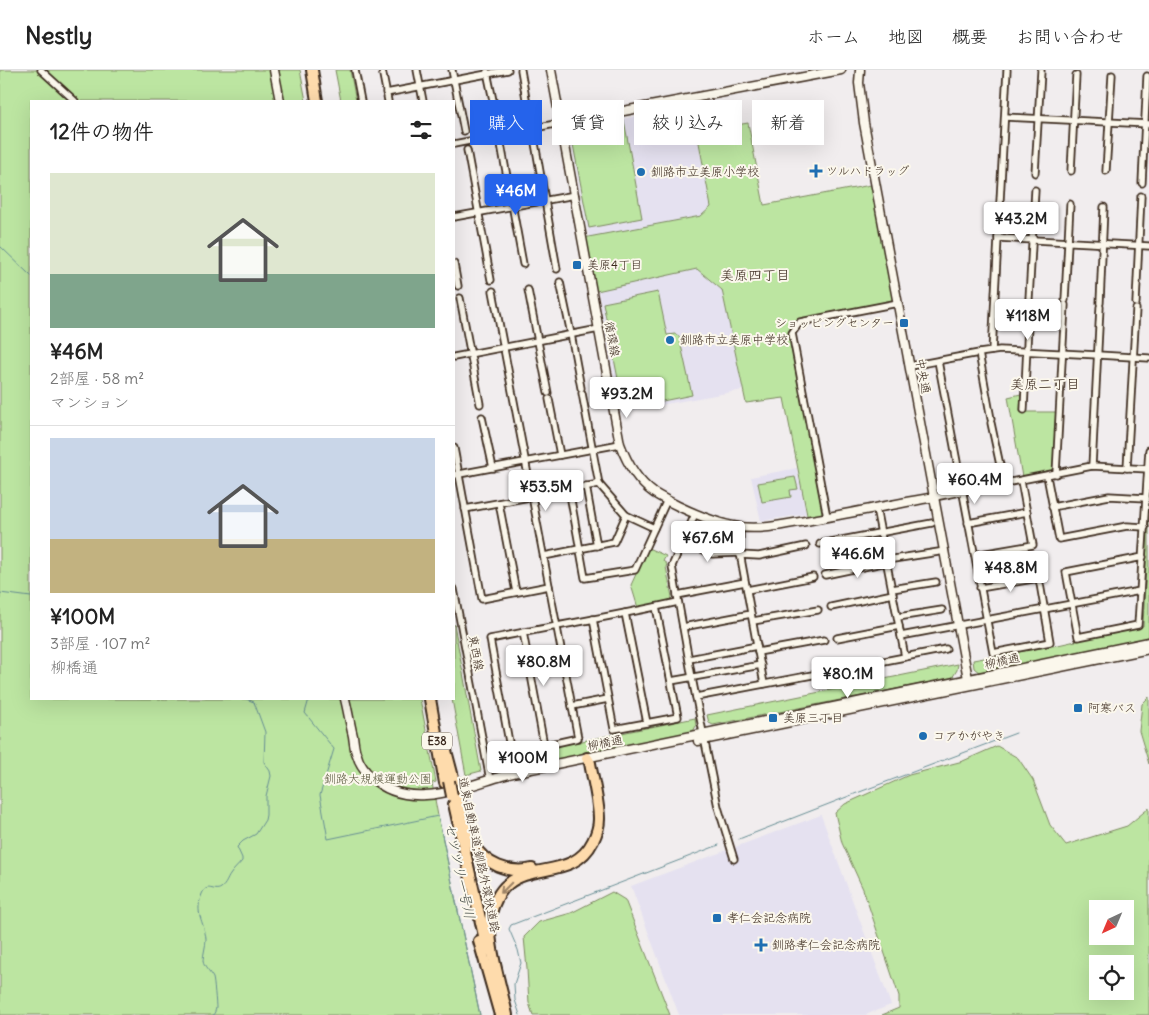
<!DOCTYPE html>
<html lang="ja">
<meta charset="utf-8">
<style>
body{margin:0;font-family:Delius,"Klee One",sans-serif;background:#f2f2f2;color:#222;height:100vh;display:flex;flex-direction:column;font-size:19px;white-space:nowrap}
*{box-sizing:border-box;margin:0}
p{font-size:16px;color:#767676}
.icon{flex:none;width:28px;height:28px;fill:none;stroke:currentColor;stroke-width:2;stroke-linecap:round;stroke-linejoin:round}
.map{position:relative;flex:1;overflow:hidden}
.side{position:absolute;left:30px;top:30px;width:425px;height:600px;display:flex;flex-direction:column;background:#fff;border-radius:0px;box-shadow:0 5px 20px #0002}
.side>*{flex:none}
.guide{position:absolute;left:470px;top:30px;width:475px;height:45px;display:flex;gap:10px}
.needle{width:32px;rotate:224deg}
.tools{position:absolute;left:1089px;top:830px;display:grid;gap:10px}
.tools a{display:grid;place-items:center;width:45px;height:45px;border-radius:0px;background:#fff;box-shadow:0 5px 20px #0002;font-size:25px}
.price{position:absolute;translate:-50% -42px;padding:0 11px;border-radius:5px;background:#fff;color:#222;font-size:16px;line-height:32px;filter:drop-shadow(0 1px 2px #0008)}
.price::after{content:'';position:absolute;left:50%;top:30px;width:15px;height:11px;margin-left:-8px;background:inherit;clip-path:polygon(0 0,100% 0,50% 100%)}
.price.selected{background:#2563eb;color:#fff}
ul{padding:0;list-style:none}
li{display:grid;align-content:center;gap:10px;height:265px;padding:0 20px}
li+li{border-top:1px solid #e0e0e0}
li span{display:grid;place-items:center;height:155px;border-radius:0px;color:#555}
li>.icon{margin-inline-start:auto}
span .icon{width:90px;height:90px;fill:#fffc;stroke-width:1}
li b{font-size:21px}
h2{display:flex;justify-content:space-between;align-items:center;height:60px;padding:0 20px;font-size:21px}
.chip{padding:0 18px;border-radius:0px;background:#fff;box-shadow:0 5px 20px #0002;font-size:18px;line-height:45px}
.chip.selected{background:#2563eb;color:#fff}
header{display:flex;align-items:center;gap:30px;box-sizing:border-box;height:70px;padding:0 25px;background:#fff;border-bottom:1px solid #e0e0e0}
header strong{font-size:24px}
nav{display:flex;gap:28px;margin-inline-start:auto;font-size:18px}
.map>svg:first-child{display:block}
.built{fill:#e5e1f0}
.green{fill:#bce5a1;stroke:#7c8860;fill-rule:evenodd}
.lines{fill:none;stroke-linecap:round;stroke-linejoin:round}
.stream{stroke:#678e94;stroke-width:1}
.street-casing{stroke:#3b2a1e;stroke-width:9}
.secondary-casing{stroke:#3b2a1e;stroke-width:11}
.highway-casing{stroke:#3b2a1e;stroke-width:14}
.street{stroke:#fbf7ec;stroke-width:5.5}
.secondary{stroke:#fbf7ec;stroke-width:8}
.highway{stroke:#fedbac;stroke-width:10}
.highway-bridge-casing{stroke:#3b2a1e;stroke-width:14;stroke-linecap:butt}
.highway-bridge{stroke:#fedbac;stroke-width:10}
.oneway{stroke:#9c8265}
.poi-dot{fill:#1f6fb2;stroke:#fbf7ec;stroke-width:2}
.labels{text-anchor:middle;stroke-width:4;stroke-linejoin:round;paint-order:stroke}
.shield{fill:#fbf7ec;stroke:#75685c;stroke-width:1}
.shield-label{font-size:11px;font-weight:bold;fill:#3b2a1e}
.poi-label{font-size:12px;fill:#3b2a1e;stroke:#fbf7ec;text-anchor:start}
.street-label{font-size:12px;fill:#3b2a1e;stroke:#fbf7ec}
.park-label{font-size:12px;fill:#5b593f;stroke:#fbf7ec}
.neighbourhood-label{font-size:14px;fill:#3b2a1e;stroke:#fbf7ec}
.water-label{font-size:14px;font-style:italic;fill:#4d544f;stroke:#fbf7ec}
</style>
<header>
<strong>Nestly</strong>
<nav><a>ホーム</a><a>地図</a><a>概要</a><a>お問い合わせ</a></nav>
</header>
<div class="map">
<svg width="1149" height="945" viewBox="0 0 1149 945">
<rect width="100%" height="100%" fill="#f1edee"/>
<filter id="ink" filterUnits="userSpaceOnUse"><feTurbulence type="fractalNoise" baseFrequency=".02" numOctaves="2"/><feDisplacementMap in="SourceGraphic" scale="10" xChannelSelector="R" yChannelSelector="G"/><feConvolveMatrix kernelMatrix="1 2 1 2 8 2 1 2 1" color-interpolation-filters="sRGB"/></filter>
<g filter="url(#ink)">
<g class="built">
<path d="M684 37 688 47 693 46 711 137 701 146 589 167 570 66 575 58Z"/>
<path d="M697 199 722 220 743 320 621 342 598 220Z"/>
<path d="M797 398 806 444 761 451 751 407Z"/>
<path d="M821 745 891 935 865 945H679L631 816Z"/>
</g>
<g class="green">
<path d="M0 0H300L306 31H31V629H420L436 712 432 713 438 746 480 945H0Z"/>
<path d="M335 0H350L356 31H341Z"/>
<path d="M624 50 642 148 589 158 572 69 579 58Z"/>
<path d="M748 53 764 135 876 114 898 233 800 252 792 263 827 447 808 450 784 328 746 333 722 220 697 199 592 222 583 168 701 146 711 137 697 62Z"/>
<path d="M658 222 667 265 675 264 679 266 692 325 633 337 622 329 603 233Z"/>
<path d="M1021 324 1020 342H1056L1053 400 1022 407 1008 327Z"/>
<path d="M795 407 798 419 790 420 791 427 762 432 758 413Z"/>
<path d="M1149 434V568L980 603 974 598 973 590 1058 575 1143 556Z"/>
<path d="M648 478 666 486 663 491 667 494 666 497 672 527 671 530 638 538 631 515Z"/>
<path d="M454 554 481 701 466 705 452 629H454Z"/>
<path d="M958 594 957 600 952 608 713 655 709 653 707 645Z"/>
<path d="M1149 627V694L1139 661 1142 634Z"/>
<path d="M695 648 696 656 692 663 503 701 495 697 494 689Z"/>
<path d="M997 676 1018 688 1033 710 1050 755 1066 775 1127 756 1149 738V945H882L899 938V926L863 819 842 773 835 743 845 734 909 705 963 691ZM1098 839H1125V866H1098ZM1098 894H1125V921H1098Z"/>
<path d="M612 822 625 830 670 945H533L529 933 527 899 524 867 539 852 571 843Z"/>
</g>
<g class="lines">
<g class="stream">
<path d="M0 176 31 206"/>
<path d="M0 523 31 527"/>
<path d="M309 629 305 643 334 679 320 725 328 769 438 746 480 945"/>
<path d="M739 769 857 723 1016 663"/>
<path d="M213 945C215 942 215 942 216 938 216 934 214 911 213 908 210 902 204 898 203 891 203 884 206 876 206 869 204 850 194 844 202 824 207 812 214 823 221 818 226 815 227 809 230 805 233 800 238 796 242 791V788L237 777 243 771 256 764 265 750 266 745V726L271 706 270 701 264 692 265 662 254 632 246 629"/>
<path d="M520 945 515 930 514 914 521 893 518 880 509 859 511 855 719 775"/>
</g>
<defs>
<g id="street">
<path d="M41 0 75 31"/>
<path d="M355 0 361 31"/>
<path d="M382 0 388 31"/>
<path d="M417 0 423 31"/>
<path d="M452 0 464 61"/>
<path d="M521 0 529 46"/>
<path d="M487 2 498 54"/>
<path d="M386 23 508 0"/>
<path d="M1005 47 1149 54"/>
<path d="M535 73 557 199"/>
<path d="M454 74 560 53"/>
<path d="M501 74 523 194"/>
<path d="M467 80 491 210"/>
<path d="M1071 101 1076 5"/>
<path d="M1106 101 1112 5"/>
<path d="M1035 103 1041 1"/>
<path d="M1142 113 1147 6"/>
<path d="M454 147 575 125"/>
<path d="M998 168 1149 176"/>
<path d="M454 194 458 216"/>
<path d="M560 212 571 264 581 318"/>
<path d="M528 220 548 323"/>
<path d="M493 221 578 668 511 683 490 569C553 556 616 546 678 532"/>
<path d="M460 228 480 334"/>
<path d="M1029 229 1035 120"/>
<path d="M1065 230 1070 134"/>
<path d="M1100 233 1104 137"/>
<path d="M1136 233 1141 126"/>
<path d="M992 281 1007 0"/>
<path d="M979 283 991 349"/>
<path d="M454 287 599 259"/>
<path d="M938 291 993 583 1050 572 1039 508 980 518"/>
<path d="M910 296 979 283 1000 280 1098 285 1149 288"/>
<path d="M582 323 599 414 626 445 654 458"/>
<path d="M549 329 560 385"/>
<path d="M1024 340 1029 233"/>
<path d="M482 347 493 398"/>
<path d="M991 353 1004 414"/>
<path d="M454 378 482 529 549 516"/>
<path d="M1092 396 1100 237"/>
<path d="M1127 398 1136 239"/>
<path d="M1056 404 1065 235"/>
<path d="M454 405 620 374"/>
<path d="M1047 406 1059 469 1127 456 1145 457"/>
<path d="M586 416 597 476"/>
<path d="M569 419 585 508 635 500 667 430"/>
<path d="M935 427 1092 396 1148 399"/>
<path d="M499 433 516 522"/>
<path d="M1052 437 1109 426 1146 428"/>
<path d="M876 438 905 587"/>
<path d="M465 439 599 414"/>
<path d="M695 444 672 496 692 608 718 737 734 789"/>
<path d="M827 447 792 263 800 252 898 233"/>
<path d="M968 453 1027 442"/>
<path d="M740 457V483L764 614"/>
<path d="M683 470 712 484 740 483"/>
<path d="M820 474 932 453"/>
<path d="M740 485 759 486 806 476"/>
<path d="M975 485 1033 475 1021 411"/>
<path d="M544 486 614 472 626 445"/>
<path d="M1143 487 1066 502 1078 567 1138 555C1142 496 1145 438 1149 380"/>
<path d="M887 490 945 481"/>
<path d="M825 505 887 492"/>
<path d="M454 519 490 710"/>
<path d="M892 519 936 512"/>
<path d="M747 520 813 507"/>
<path d="M677 525 745 512"/>
<path d="M831 537 893 524"/>
<path d="M625 543 647 653"/>
<path d="M898 547 942 540"/>
<path d="M593 549 614 659 678 647 656 537"/>
<path d="M753 551 818 540"/>
<path d="M683 557 751 544"/>
<path d="M523 562 544 675"/>
<path d="M901 566 1140 521"/>
<path d="M837 568 899 556"/>
<path d="M758 582 824 570"/>
<path d="M689 589 757 576"/>
<path d="M843 599 946 579"/>
<path d="M671 611 761 595"/>
<path d="M696 627 828 602"/>
<path d="M572 636 608 629"/>
</g>
<g id="secondary">
<path d="M274 0 280 31"/>
<path d="M551 0 620 374C627 393 637 411 654 423 662 428 670 432 678 436 697 445 718 454 739 457 764 460 787 454 811 450 852 443 893 434 935 427"/>
<path d="M860 0 859 13 864 53 969 614"/>
<path d="M560 53 841 0"/>
<path d="M345 629C348 641 350 654 353 666 354 672 354 679 357 685 359 693 365 701 371 707 407 742 461 718 502 706 518 701 534 699 551 695L1149 572"/>
<path d="M698 671 1149 579"/>
</g>
<g id="highway">
<path d="M312 0 317 31"/>
<path d="M430 629 445 713"/>
<path d="M444 673 454 711"/>
<path d="M457 724C461 736 464 747 467 758 469 763 470 769 472 773 485 795 509 804 532 799"/>
<path d="M454 734 487 879"/>
<path d="M479 871 500 945"/>
<path d="M507 945C502 919 485 868 491 844 493 834 499 821 508 814 533 793 575 808 593 771 596 765 599 757 599 749 599 733 593 710 590 693L587 688"/>
</g>
</defs>
<use href="#street" class="street-casing"/>
<use href="#secondary" class="secondary-casing"/>
<use href="#highway" class="highway-casing"/>
<use href="#street" class="street"/>
<use href="#secondary" class="secondary"/>
<use href="#highway" class="highway"/>
<defs>
<path id="highway-bridge" d="M449 711 452 726"/>
</defs>
<use href="#highway-bridge" class="highway-bridge-casing"/>
<use href="#highway-bridge" class="highway-bridge"/>
</g>
<defs><path id="oneway-shaft" d="M-6 0H5M1.5-3L5.5 0L1.5 3" fill="none" stroke-width="1.6" stroke-linecap="round" stroke-linejoin="round" transform="scale(1.25)"/></defs>
<use class="oneway" href="#oneway-shaft" transform="translate(506 818) rotate(135)"/>
</g>
<g class="poi-dot">
<path d="M813.5 93.5h5v5h5v5h-5v5h-5v-5h-5v-5h5z"/>
<circle cx="641" cy="102" r="5"/>
<rect x="572" y="190" width="10" height="10" rx="2.5"/>
<rect x="899" y="248" width="10" height="10" rx="2.5"/>
<circle cx="670" cy="270" r="5"/>
<rect x="1073" y="633" width="10" height="10" rx="2.5"/>
<rect x="768" y="643" width="10" height="10" rx="2.5"/>
<circle cx="923" cy="666" r="5"/>
<rect x="712" y="843" width="10" height="10" rx="2.5"/>
<path d="M758.5 867.5h5v5h5v5h-5v5h-5v-5h-5v-5h5z"/>
</g>
<g class="labels">
<rect class="shield" x="422" y="662.5" width="30" height="17" rx="4"/>
<g class="shield-label">
<text x="437" y="675">E38</text>
</g>
<g class="poi-label">
<text x="826" y="105">ツルハドラッグ</text>
<text x="651" y="106">釧路市立美原小学校</text>
<text x="587" y="199">美原4丁目</text>
<text x="894" y="257" text-anchor="end">ショッピングセンター</text>
<text x="680" y="274">釧路市立美原中学校</text>
<text x="1088" y="642">阿寒バス</text>
<text x="783" y="652">美原三丁目</text>
<text x="933" y="670">コアかがやき</text>
<text x="727" y="852">孝仁会記念病院</text>
<text x="772" y="879">釧路孝仁会記念病院</text>
</g>
<g class="street-label">
<text transform="translate(612 269) rotate(79)" y="4">循環線</text>
<text transform="translate(923 306) rotate(79)" y="4">中央通</text>
<text transform="translate(476 583) rotate(79)" y="4">東西線</text>
<text transform="translate(1002 591) rotate(-12)" y="4">柳橋通</text>
<text transform="translate(605 673) rotate(-11)" y="4">柳橋通</text>
<text transform="translate(479 785) rotate(78)" y="4">道東自動車道;釧路外環状道路</text>
</g>
<g class="park-label">
<text x="378" y="713">釧路大規模運動公園</text>
</g>
<g class="neighbourhood-label">
<text x="755" y="210">美原四丁目</text>
<text x="1045" y="319">美原二丁目</text>
</g>
<g class="water-label">
<text transform="translate(460 801) rotate(78)" y="5">セツツリ一号川</text>
</g>
</g>
</svg>
<div class="tools">
<a><svg class="needle" viewBox="-14 -14 28 28"><path d="M0-13l5 13h-10z" fill="#e53935"/><path d="M0 13l5-13h-10z" fill="#767676"/></svg></a>
<a><svg class="icon" aria-label="locate" viewBox="0 0 24 24"><circle cx="12" cy="12" r="6"/><path d="M12 2v4M12 18v4M2 12h4M18 12h4"/></svg></a>
</div>
<b class="price selected" style="left:516px;top:146px">¥46M</b>
<b class="price" style="left:1021px;top:174px">¥43.2M</b>
<b class="price" style="left:1028px;top:271px">¥118M</b>
<b class="price" style="left:627px;top:349px">¥93.2M</b>
<b class="price" style="left:975px;top:435px">¥60.4M</b>
<b class="price" style="left:546px;top:442px">¥53.5M</b>
<b class="price" style="left:708px;top:493px">¥67.6M</b>
<b class="price" style="left:858px;top:509px">¥46.6M</b>
<b class="price" style="left:1011px;top:523px">¥48.8M</b>
<b class="price" style="left:544px;top:617px">¥80.8M</b>
<b class="price" style="left:848px;top:629px">¥80.1M</b>
<b class="price" style="left:523px;top:713px">¥100M</b>
<div class="guide">
<a class="chip selected">購入</a>
<a class="chip">賃貸</a>
<a class="chip">絞り込み</a>
<a class="chip">新着</a>
</div>
<section class="side">
<h2>12件の物件<svg class="icon" aria-label="filters" viewBox="0 0 24 24"><path d="M4 7h16M4 17h16"/><circle cx="9" cy="7" r="2"/><circle cx="15" cy="17" r="2"/></svg></h2>
<ul>
<li><span style="background:linear-gradient(#dfe7d0 65%,#7fa58c 0)"><svg class="icon" aria-label="home" viewBox="0 0 24 24"><path d="M3 11l9-7 9 7M6 9v11h12V9"/></svg></span><div><b>¥46M</b><p>2部屋 · 58 m²</p><p>マンション</p></div></li>
<li><span style="background:linear-gradient(#c9d6e8 65%,#c2b280 0)"><svg class="icon" aria-label="home" viewBox="0 0 24 24"><path d="M3 11l9-7 9 7M6 9v11h12V9"/></svg></span><div><b>¥100M</b><p>3部屋 · 107 m²</p><p>柳橋通</p></div></li>
</ul>
</section>
</div>
